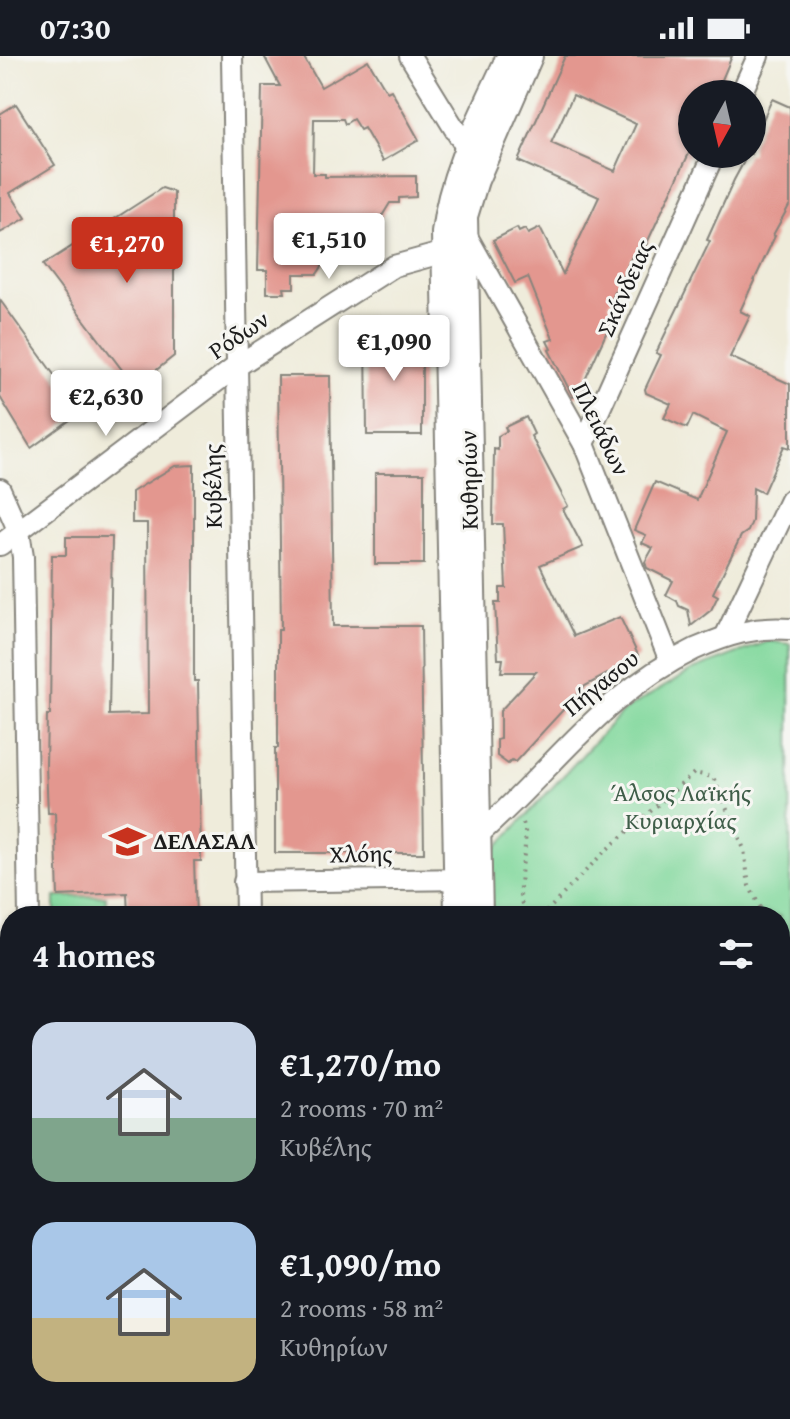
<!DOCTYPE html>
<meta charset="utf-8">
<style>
body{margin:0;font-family:"Gentium Book Plus",serif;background:#20242c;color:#f1f3f6;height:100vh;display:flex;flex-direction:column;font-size:30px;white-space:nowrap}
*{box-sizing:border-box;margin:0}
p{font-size:26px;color:#9ea1a6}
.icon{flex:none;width:44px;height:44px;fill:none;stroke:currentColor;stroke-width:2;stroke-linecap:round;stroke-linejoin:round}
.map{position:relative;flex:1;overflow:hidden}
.details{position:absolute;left:0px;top:850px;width:790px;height:514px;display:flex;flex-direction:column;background:#171b24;border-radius:32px 32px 0 0;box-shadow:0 2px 6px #0004}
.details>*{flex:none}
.needle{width:52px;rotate:188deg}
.tools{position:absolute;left:678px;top:24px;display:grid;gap:16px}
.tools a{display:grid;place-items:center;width:88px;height:88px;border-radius:50%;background:#171b24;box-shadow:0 2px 6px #0004;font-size:40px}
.price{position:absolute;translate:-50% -68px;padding:0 18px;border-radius:8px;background:#fff;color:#222;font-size:26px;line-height:52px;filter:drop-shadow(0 2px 4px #0008)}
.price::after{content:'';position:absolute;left:50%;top:48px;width:24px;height:18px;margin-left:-12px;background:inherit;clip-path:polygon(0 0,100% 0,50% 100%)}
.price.current{background:#c8321e;color:#fff}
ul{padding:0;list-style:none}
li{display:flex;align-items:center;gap:24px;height:200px;padding:0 32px}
li span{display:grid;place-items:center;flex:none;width:224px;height:160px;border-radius:24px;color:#555}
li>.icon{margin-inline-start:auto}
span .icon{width:96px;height:96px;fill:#fffc;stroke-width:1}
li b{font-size:34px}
h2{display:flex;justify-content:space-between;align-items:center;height:96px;padding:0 32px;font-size:34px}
.status{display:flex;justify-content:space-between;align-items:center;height:56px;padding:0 40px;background:#171b24;direction:ltr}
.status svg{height:22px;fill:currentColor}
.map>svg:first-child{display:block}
.green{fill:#81d89c;stroke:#4e7a5c;stroke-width:2}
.building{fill:#e3978f;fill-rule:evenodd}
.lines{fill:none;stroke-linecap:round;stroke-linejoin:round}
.service-casing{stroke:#86847c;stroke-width:14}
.pedestrian-casing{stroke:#86847c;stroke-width:20}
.minor-casing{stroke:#86847c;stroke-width:24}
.tertiary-casing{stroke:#86847c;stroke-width:30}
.path{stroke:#86847c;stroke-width:4;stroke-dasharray:2 6;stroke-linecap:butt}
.service{stroke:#fff;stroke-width:10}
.pedestrian{stroke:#fff;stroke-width:16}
.minor{stroke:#fff;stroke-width:20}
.tertiary{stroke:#fff;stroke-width:26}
.labels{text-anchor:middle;stroke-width:6;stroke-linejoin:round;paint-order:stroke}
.street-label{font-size:24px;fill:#1c1c1c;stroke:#f6f6f2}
.park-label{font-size:24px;fill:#3f5e49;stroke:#f6f6f2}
.poi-label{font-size:24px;font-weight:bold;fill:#1c1c1c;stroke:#f6f6f2;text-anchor:start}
</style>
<div class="status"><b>07:30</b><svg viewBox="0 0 49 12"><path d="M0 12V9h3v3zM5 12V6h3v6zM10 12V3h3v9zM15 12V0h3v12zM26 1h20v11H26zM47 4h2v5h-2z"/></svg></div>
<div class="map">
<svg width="790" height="1363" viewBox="0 0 790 1363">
<rect width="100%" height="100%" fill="#f6f6f2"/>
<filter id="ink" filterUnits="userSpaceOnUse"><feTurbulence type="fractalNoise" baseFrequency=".0125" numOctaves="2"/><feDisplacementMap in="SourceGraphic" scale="16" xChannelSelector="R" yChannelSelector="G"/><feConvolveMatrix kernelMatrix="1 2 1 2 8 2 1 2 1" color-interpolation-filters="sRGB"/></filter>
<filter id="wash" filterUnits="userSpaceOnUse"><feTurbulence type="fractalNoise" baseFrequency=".006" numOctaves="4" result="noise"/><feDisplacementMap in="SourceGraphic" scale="32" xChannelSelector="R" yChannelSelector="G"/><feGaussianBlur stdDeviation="1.8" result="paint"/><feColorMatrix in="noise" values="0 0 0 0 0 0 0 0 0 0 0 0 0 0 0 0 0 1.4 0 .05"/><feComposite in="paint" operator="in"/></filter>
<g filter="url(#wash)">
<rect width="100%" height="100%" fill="#efecdb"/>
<g class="green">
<path d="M769 585 790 588V1324L780 1315V860H489L488 801 623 655 693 614Z"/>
<path d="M106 840V860H55V841Z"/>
</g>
<g id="blocks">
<g class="building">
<path d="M264 0H303L321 31 368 4 387 36 391 34 419 84 383 105 364 72 360 74 353 63 345 68 343 63H314L313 118H325V121L416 120V141L399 142V147H390L379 165H340L339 198 327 203 317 218H294V232H284L285 237H267V214H258L262 30H280Z"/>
<path d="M565 0H732L716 38H692V91L639 204 632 200 609 249 617 253 585 324 588 326 582 337 573 341 549 294 551 293 547 285 553 283 528 221 515 227 493 184 517 172 519 176 525 173 528 178 540 172 563 218 599 141 518 105ZM573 39 636 68 615 115 551 87Z"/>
<path d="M772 43 790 51V148L773 179 775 180 740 255 750 260 730 301 790 328V392L784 390 763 437 753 432 752 465 748 475 741 480 713 537 718 540 711 554 691 570 688 554 679 550 677 545 666 539 673 525 647 512 645 506 653 492 642 487 646 479 634 474 655 426 697 444 727 376 693 359 687 372 664 362 671 348 646 337 645 333 661 299 656 297 710 185 707 184 734 124 748 98H752V89Z"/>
<path d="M16 48 55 109 10 137 26 162 0 177V58Z"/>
<path d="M162 132 174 136V300L135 331 43 209Z"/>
<path d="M0 244 81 356 31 392 0 341Z"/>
<path d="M366 276H422V379H367Z"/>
<path d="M278 320H330L333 570H421L424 797H275V692H278V574H281Z"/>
<path d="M526 361 534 378 531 380 568 450 563 453 583 491 540 509 574 580 620 561 639 601 585 630 515 706 512 704 508 708 497 700V684L500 683V655L536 616H501L503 603H498L495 547H500V532H506L503 468H493L494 393 498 394V380L507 375 505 371Z"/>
<path d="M194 409V625H198L201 805H194L196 860H128L127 837 58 840 55 757H48L46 710 47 659H50L52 499H66V481H112L109 659 148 658 147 467H132V436L175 410Z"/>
<rect x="375" y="417" width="49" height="91"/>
</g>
</g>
</g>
<g filter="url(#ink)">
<use href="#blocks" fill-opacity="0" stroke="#86847c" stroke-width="2"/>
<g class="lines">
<defs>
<path id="service" d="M54 1354V1363"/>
<path id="pedestrian" d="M105 1354V1363"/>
<g id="minor">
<path d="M232 0 246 860"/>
<path d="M410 0 467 93"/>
<path d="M741 38 758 0"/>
<path d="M465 177 584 388 670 605"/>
<path d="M584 388 714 98"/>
<path d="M0 433 19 476 23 501 29 860"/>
<path d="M0 489 237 310 394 210 445 196"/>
<path d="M726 579 790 444"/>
<path d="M477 780C553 714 600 639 695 593 727 579 755 570 790 573"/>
<path d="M244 826 470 823"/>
<path d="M0 1042H10"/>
<path d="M263 1354V1363"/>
<path d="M0 1360 2 1363"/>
<path d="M772 1363 790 1343"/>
</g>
<g id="tertiary">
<path d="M458 860 445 177C452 117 482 61 507 7"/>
<path d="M479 860 464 160 475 124 529 0"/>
<path d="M467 1354 468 1363"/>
<path d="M490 1354V1363"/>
</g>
</defs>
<use href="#service" class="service-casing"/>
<use href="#pedestrian" class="pedestrian-casing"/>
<use href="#minor" class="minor-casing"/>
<use href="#tertiary" class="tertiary-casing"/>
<g class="path">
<path d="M523 767C533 790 507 841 529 858L546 856 603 797 694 717 713 721 744 793 749 830 765 860"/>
<path d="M780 886 790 902"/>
<path d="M780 1036 790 1038"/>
<path d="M780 1102 790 1108"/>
<path d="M788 1322 790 1298"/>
</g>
<use href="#service" class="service"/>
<use href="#pedestrian" class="pedestrian"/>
<use href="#minor" class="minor"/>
<use href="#tertiary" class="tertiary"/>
</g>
</g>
<defs>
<symbol id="school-bare" viewBox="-9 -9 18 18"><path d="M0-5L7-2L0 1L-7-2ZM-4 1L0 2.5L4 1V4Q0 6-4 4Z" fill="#c8321e" stroke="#f6f6f2" stroke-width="2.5" paint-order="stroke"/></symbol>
</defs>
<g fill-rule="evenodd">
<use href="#school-bare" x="102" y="760" width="51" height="51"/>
</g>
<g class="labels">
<g class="street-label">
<text transform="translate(625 232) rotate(-66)" y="8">Σκάνδειας</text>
<text transform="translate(239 279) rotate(-34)" y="8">Ρόδων</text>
<text transform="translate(601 373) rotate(64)" y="8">Πλειάδων</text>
<text transform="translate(469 424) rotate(-91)" y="8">Κυθηρίων</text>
<text transform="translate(213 430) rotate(-91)" y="8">Κυβέλης</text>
<text transform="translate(601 627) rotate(-39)" y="8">Πήγασου</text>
<text transform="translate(361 798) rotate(-1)" y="8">Χλόης</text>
</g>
<g class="park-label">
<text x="681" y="745">Άλσος Λαϊκής<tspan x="681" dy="28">Κυριαρχίας</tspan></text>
</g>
<g class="poi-label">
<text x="154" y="793">ΔΕΛΑΣΑΛ</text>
</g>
</g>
</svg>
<div class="tools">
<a><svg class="needle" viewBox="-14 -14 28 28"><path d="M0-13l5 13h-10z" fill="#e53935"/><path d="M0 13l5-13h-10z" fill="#9ea1a6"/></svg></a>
</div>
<b class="price" style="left:329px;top:225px">€1,510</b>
<b class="price current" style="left:127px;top:229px">€1,270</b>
<b class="price" style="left:394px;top:327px">€1,090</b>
<b class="price" style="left:106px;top:382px">€2,630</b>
<section class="details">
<h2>4 homes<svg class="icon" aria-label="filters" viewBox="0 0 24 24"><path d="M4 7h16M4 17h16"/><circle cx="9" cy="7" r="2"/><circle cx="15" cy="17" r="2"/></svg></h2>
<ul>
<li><span style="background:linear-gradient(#c9d6e8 60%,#7fa58c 0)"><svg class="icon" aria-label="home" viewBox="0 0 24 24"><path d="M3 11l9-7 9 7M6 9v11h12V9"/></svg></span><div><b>€1,270/mo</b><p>2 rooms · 70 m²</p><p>Κυβέλης</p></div></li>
<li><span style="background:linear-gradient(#a9c7e8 60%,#c2b280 0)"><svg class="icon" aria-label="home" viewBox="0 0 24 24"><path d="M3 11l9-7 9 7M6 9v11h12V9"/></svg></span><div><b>€1,090/mo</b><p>2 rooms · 58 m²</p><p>Κυθηρίων</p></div></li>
</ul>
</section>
</div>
